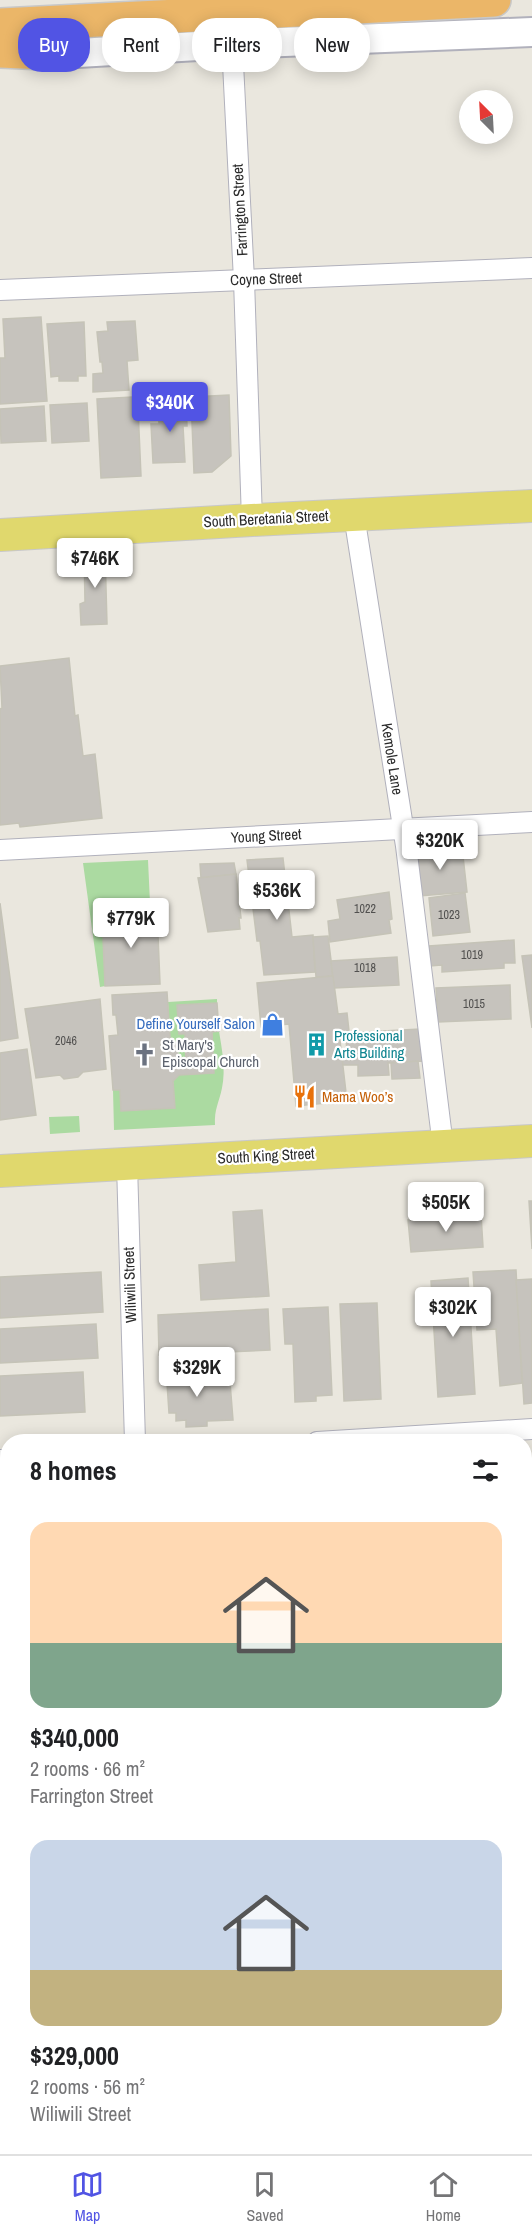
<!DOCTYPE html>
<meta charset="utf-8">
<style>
body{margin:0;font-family:"Archivo Narrow",sans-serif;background:#f6f6f6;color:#202124;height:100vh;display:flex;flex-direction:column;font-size:22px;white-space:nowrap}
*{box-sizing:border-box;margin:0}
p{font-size:20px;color:#757577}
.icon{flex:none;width:33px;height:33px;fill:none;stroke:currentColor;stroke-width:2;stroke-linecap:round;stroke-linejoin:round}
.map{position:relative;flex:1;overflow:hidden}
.drawer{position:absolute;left:0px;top:1434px;width:532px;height:720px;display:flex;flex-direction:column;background:#fff;border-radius:24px 24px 0 0;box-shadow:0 3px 15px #0003}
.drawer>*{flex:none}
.guide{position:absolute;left:18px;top:18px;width:496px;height:54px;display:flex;gap:12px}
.needle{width:39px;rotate:336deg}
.buttons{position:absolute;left:459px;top:90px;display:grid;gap:12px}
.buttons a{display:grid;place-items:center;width:54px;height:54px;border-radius:50%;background:#fff;box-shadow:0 3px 15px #0003;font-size:30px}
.price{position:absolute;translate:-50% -51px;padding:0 14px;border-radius:6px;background:#fff;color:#222;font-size:20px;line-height:39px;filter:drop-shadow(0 2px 3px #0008)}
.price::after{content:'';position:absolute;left:50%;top:36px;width:18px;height:14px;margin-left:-9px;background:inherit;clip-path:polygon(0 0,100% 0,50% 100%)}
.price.on{background:#5154e4;color:#fff}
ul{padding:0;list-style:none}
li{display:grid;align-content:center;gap:12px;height:318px;padding:0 30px}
li span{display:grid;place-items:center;height:186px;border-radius:18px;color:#555}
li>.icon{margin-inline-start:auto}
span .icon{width:108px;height:108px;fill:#fffc;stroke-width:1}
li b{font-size:26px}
h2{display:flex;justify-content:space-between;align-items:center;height:72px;padding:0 30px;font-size:26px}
.pill{padding:0 21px;border-radius:24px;background:#fff;box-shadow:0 3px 15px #0003;font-size:21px;line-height:54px}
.pill.on{background:#5154e4;color:#fff}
.dock{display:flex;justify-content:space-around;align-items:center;height:84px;border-top:2px solid #e0e0e0;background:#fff;font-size:16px;color:#757577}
.dock a{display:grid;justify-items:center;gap:3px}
.dock .on{color:#5154e4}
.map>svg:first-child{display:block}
.green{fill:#abdaa1}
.building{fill:#c6c3bd;stroke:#c5c3b7;stroke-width:1.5}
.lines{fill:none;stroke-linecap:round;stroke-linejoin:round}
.street-casing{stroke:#b1b1bc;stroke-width:22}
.secondary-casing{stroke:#b1b1bc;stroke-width:32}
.primary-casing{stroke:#c8c8c8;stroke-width:34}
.highway-casing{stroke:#c8c8c8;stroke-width:36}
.street{stroke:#fff;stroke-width:20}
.secondary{stroke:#fff;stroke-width:28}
.primary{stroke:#e0d86d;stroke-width:32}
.highway{stroke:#ebb668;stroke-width:33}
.labels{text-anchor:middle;stroke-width:4.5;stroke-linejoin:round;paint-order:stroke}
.number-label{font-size:12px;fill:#51504f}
.street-label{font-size:15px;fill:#2a2a2a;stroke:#fff}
.shop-label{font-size:15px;fill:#366cbe;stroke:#fff;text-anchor:end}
.culture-label{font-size:15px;fill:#0d838f;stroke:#fff;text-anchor:start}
.worship-label{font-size:15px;fill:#5b616d;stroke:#fff;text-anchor:start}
.food-label{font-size:15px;fill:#c56008;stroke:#fff;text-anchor:start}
</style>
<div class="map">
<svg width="532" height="2154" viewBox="0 0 532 2154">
<rect width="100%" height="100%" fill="#eae7de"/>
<g class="green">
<path d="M148 860 150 903 142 907 118 908V913L102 914 105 986 100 987 83 863Z"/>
<path d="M217 999V1003L178 1005 185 1034 186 1064H179L177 1044 170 1037 168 1002Z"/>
<path d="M219 1031C222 1050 226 1069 222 1088 219 1103 214 1109 215 1125L114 1130 113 1090H120L122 1111 175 1108 173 1081 179 1075 214 1073 212 1032Z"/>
<path d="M79 1116 80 1132 50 1134 49 1117Z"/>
</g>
<g class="building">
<path d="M41 317 47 401 0 404V358H5L3 319Z"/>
<path d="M135 321 138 360 127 361 129 390 93 392V374L103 373 102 362H100L97 332 108 331 107 322Z"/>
<path d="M84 322 86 376H78V381H59V376L51 377 47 324Z"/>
<path d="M229 395 231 456 212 472 194 473 191 397Z"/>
<path d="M132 397V409L138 408 141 476 101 478 97 399Z"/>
<path d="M186 401 187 426H183L185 462 153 463 151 424H159L158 402Z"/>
<path d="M87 403 89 441 52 443 50 405Z"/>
<path d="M44 406 46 441 1 443 0 409Z"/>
<path d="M84 551H105L107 624 81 625 80 604 85 602Z"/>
<path d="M69 658 75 716 78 715 83 756 95 754 102 818 20 827 19 823 0 825V709L2 708 0 666Z"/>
<path d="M462 847 467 892 419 896 413 848Z"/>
<path d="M283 858 292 937 313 935 315 972 264 975 260 941H257L247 860Z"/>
<path d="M234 863 236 874 201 878 200 864Z"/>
<path d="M236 874 241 918H239L240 929 208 932 198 878Z"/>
<path d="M389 892 392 919 389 920 391 933 330 942 328 921 340 919 337 900Z"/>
<path d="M465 893 470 932 433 936 429 898Z"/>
<path d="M0 903 18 1038 0 1041Z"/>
<path d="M157 911 160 984 105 986 102 914Z"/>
<path d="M328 936 333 976 316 977 313 937Z"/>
<path d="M514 940 515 963H504V968L442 972V965L430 966 429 946Z"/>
<path d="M532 955V1028L522 956Z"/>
<path d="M397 957 399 985 334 988 331 961Z"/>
<path d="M333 976 338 1014 347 1013 349 1031 339 1032 347 1101 296 1106 289 1024 261 1027 257 983Z"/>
<path d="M510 985 511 1019 438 1022 436 988Z"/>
<path d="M167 992 170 1037 177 1044 179 1064H186L185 1034H179L177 1005 217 1003 219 1031 212 1032 214 1073 179 1075 173 1081 175 1108 121 1111 120 1090H113L109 1036 118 1035 116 1015H113L112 995Z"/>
<path d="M100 999 106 1069 83 1072 78 1077 64 1079 60 1075 36 1078 25 1009Z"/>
<path d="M420 1029 424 1061 388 1063 389 1075 358 1076V1065H343L342 1058H347L346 1033Z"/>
<path d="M27 1049 36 1115 0 1120V1053Z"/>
<path d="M418 1061 420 1078 392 1079 391 1063Z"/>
<path d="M529 1201H532V1249Z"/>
<path d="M262 1210 269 1296 201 1300 199 1265 236 1262 233 1212Z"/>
<path d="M481 1214 483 1247 411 1252 408 1220Z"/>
<path d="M516 1270 522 1383 500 1386 496 1329 477 1330 473 1272Z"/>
<path d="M101 1272 103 1312 0 1318V1277Z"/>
<path d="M468 1278 475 1394 438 1397 431 1281Z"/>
<path d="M532 1279V1403L524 1404 516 1280Z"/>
<path d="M377 1303 381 1399 344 1401 340 1304Z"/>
<path d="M328 1307 332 1395 316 1396V1401L295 1402 293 1344H285L283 1309Z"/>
<path d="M268 1309 270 1350 159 1355 158 1315Z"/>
<path d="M96 1324 98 1358 0 1363V1329Z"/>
<path d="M195 1366 196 1384 230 1382 233 1420 207 1421V1426L186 1427V1420L176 1421V1413H169L166 1368Z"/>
<path d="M83 1372 85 1412 0 1416V1376Z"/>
<path d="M525 1472H528L532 1530V1568L525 1569Z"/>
<path d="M4 1554H8V1599H7Z"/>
<path d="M525 1751 530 1756 532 1773H525Z"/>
<path d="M5 1777 8 1883H0V1778Z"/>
<path d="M532 1871V1916H525V1872Z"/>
<path d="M8 1908V1963L0 1964V1909Z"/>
<path d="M0 2069H1L5 2154H0Z"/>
<path d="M525 2132H532V2154H454V2146H525Z"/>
<rect x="19" y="2146" width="40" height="8"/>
<path d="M72 2146H162V2150L72 2154Z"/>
<path d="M214 2146H341L342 2154H215Z"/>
</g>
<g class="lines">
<defs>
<g id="street">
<path d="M232 44 244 280 252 520"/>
<path d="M0 290 532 268"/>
<path d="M354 515 406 846 443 1146"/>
<path d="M0 850 532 822"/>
<path d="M127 1164 135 1442"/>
<path d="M317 1442 532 1429"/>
<path d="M0 1460H8"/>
<path d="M525 1721 532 1720"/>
<path d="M0 1749H8"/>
<path d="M183 2146V2154"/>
</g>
<g id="secondary">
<path d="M44 55 232 44 532 32"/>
<path d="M525 2006H532"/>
<path d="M0 2034H8"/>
</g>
<g id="primary">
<path d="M0 535 252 520 532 506"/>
<path d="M0 1171 532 1141"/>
</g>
<g id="highway">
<path d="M0 25 494 0"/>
<path d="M0 51 67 54"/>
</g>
</defs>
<use href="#street" class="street-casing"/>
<use href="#secondary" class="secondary-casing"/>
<use href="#primary" class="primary-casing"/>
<use href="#highway" class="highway-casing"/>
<use href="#street" class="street"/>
<use href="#secondary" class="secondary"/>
<use href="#primary" class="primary"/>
<use href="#highway" class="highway"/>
</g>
<defs>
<symbol id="shop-bare" viewBox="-9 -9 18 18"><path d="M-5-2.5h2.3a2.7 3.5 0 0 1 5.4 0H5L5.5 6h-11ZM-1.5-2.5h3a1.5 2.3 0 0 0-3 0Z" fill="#3f7fe0" stroke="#fff" stroke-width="2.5" paint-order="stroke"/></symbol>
<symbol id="building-bare" viewBox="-9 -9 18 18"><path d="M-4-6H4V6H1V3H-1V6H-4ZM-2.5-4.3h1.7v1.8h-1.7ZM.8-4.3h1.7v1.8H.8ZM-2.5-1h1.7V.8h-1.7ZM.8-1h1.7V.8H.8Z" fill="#0f9aa8" stroke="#fff" stroke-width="2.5" paint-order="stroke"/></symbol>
<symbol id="church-bare" viewBox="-9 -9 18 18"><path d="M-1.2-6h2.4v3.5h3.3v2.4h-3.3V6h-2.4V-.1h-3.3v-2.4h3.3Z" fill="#6b7280" stroke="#fff" stroke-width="2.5" paint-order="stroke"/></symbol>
<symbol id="restaurant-bare" viewBox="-9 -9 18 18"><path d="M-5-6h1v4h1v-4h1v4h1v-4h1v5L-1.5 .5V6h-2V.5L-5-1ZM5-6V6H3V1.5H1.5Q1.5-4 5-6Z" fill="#e8710a" stroke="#fff" stroke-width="2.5" paint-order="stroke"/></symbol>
</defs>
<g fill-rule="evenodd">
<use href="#shop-bare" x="256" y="1008" width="33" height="33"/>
<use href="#building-bare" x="300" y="1028" width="33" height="33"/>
<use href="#church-bare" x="128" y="1038" width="33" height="33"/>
<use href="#restaurant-bare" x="288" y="1080" width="33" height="33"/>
</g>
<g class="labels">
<g class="number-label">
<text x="365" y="913">1022</text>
<text x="449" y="919">1023</text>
<text x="472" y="959">1019</text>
<text x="365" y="972">1018</text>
<text x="474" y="1008">1015</text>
<text x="66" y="1045">2046</text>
</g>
<g class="street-label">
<text transform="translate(240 210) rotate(-93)" y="5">Farrington Street</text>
<text transform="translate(266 279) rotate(-2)" y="5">Coyne Street</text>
<text transform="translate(266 519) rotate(-3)" y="5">South Beretania Street</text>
<text transform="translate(392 759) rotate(81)" y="5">Kemole Lane</text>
<text transform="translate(266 836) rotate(-3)" y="5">Young Street</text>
<text transform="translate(266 1156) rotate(-3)" y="5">South King Street</text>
<text transform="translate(130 1285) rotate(-92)" y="5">Wiliwili Street</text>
</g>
<g class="shop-label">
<text x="255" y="1029">Define Yourself Salon</text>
</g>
<g class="culture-label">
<text x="334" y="1041">Professional<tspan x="334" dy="17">Arts Building</tspan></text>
</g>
<g class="worship-label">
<text x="162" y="1050">St Mary's<tspan x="162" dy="17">Episcopal Church</tspan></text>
</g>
<g class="food-label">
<text x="322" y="1102">Mama Woo’s</text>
</g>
</g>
</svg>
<div class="buttons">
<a><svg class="needle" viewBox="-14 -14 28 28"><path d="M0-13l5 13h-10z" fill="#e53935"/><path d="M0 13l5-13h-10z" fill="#757577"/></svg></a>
</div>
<b class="price on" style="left:170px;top:433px">$340K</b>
<b class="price" style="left:95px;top:589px">$746K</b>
<b class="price" style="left:440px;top:871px">$320K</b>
<b class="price" style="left:277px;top:921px">$536K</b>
<b class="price" style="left:131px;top:949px">$779K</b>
<b class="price" style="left:446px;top:1233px">$505K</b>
<b class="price" style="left:453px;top:1338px">$302K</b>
<b class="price" style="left:197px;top:1398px">$329K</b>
<div class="guide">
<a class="pill on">Buy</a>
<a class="pill">Rent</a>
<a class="pill">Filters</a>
<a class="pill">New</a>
</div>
<section class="drawer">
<h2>8 homes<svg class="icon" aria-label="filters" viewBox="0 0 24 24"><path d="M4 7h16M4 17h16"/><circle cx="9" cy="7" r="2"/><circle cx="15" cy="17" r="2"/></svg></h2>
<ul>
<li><span style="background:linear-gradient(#ffd9b3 65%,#7fa58c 0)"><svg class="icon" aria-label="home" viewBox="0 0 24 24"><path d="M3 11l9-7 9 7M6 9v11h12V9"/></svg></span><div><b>$340,000</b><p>2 rooms · 66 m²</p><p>Farrington Street</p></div></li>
<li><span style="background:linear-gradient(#c9d6e8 70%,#c2b280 0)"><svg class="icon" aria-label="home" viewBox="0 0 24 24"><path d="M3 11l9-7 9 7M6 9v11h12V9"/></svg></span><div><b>$329,000</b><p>2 rooms · 56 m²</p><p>Wiliwili Street</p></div></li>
</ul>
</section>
</div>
<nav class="dock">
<a class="on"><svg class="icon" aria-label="map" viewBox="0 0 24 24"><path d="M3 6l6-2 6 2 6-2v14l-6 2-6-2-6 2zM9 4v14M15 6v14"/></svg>Map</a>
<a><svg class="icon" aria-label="saved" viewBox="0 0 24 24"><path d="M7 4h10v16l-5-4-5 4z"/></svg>Saved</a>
<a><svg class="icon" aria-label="home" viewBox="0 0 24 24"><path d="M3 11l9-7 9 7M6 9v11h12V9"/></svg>Home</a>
</nav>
